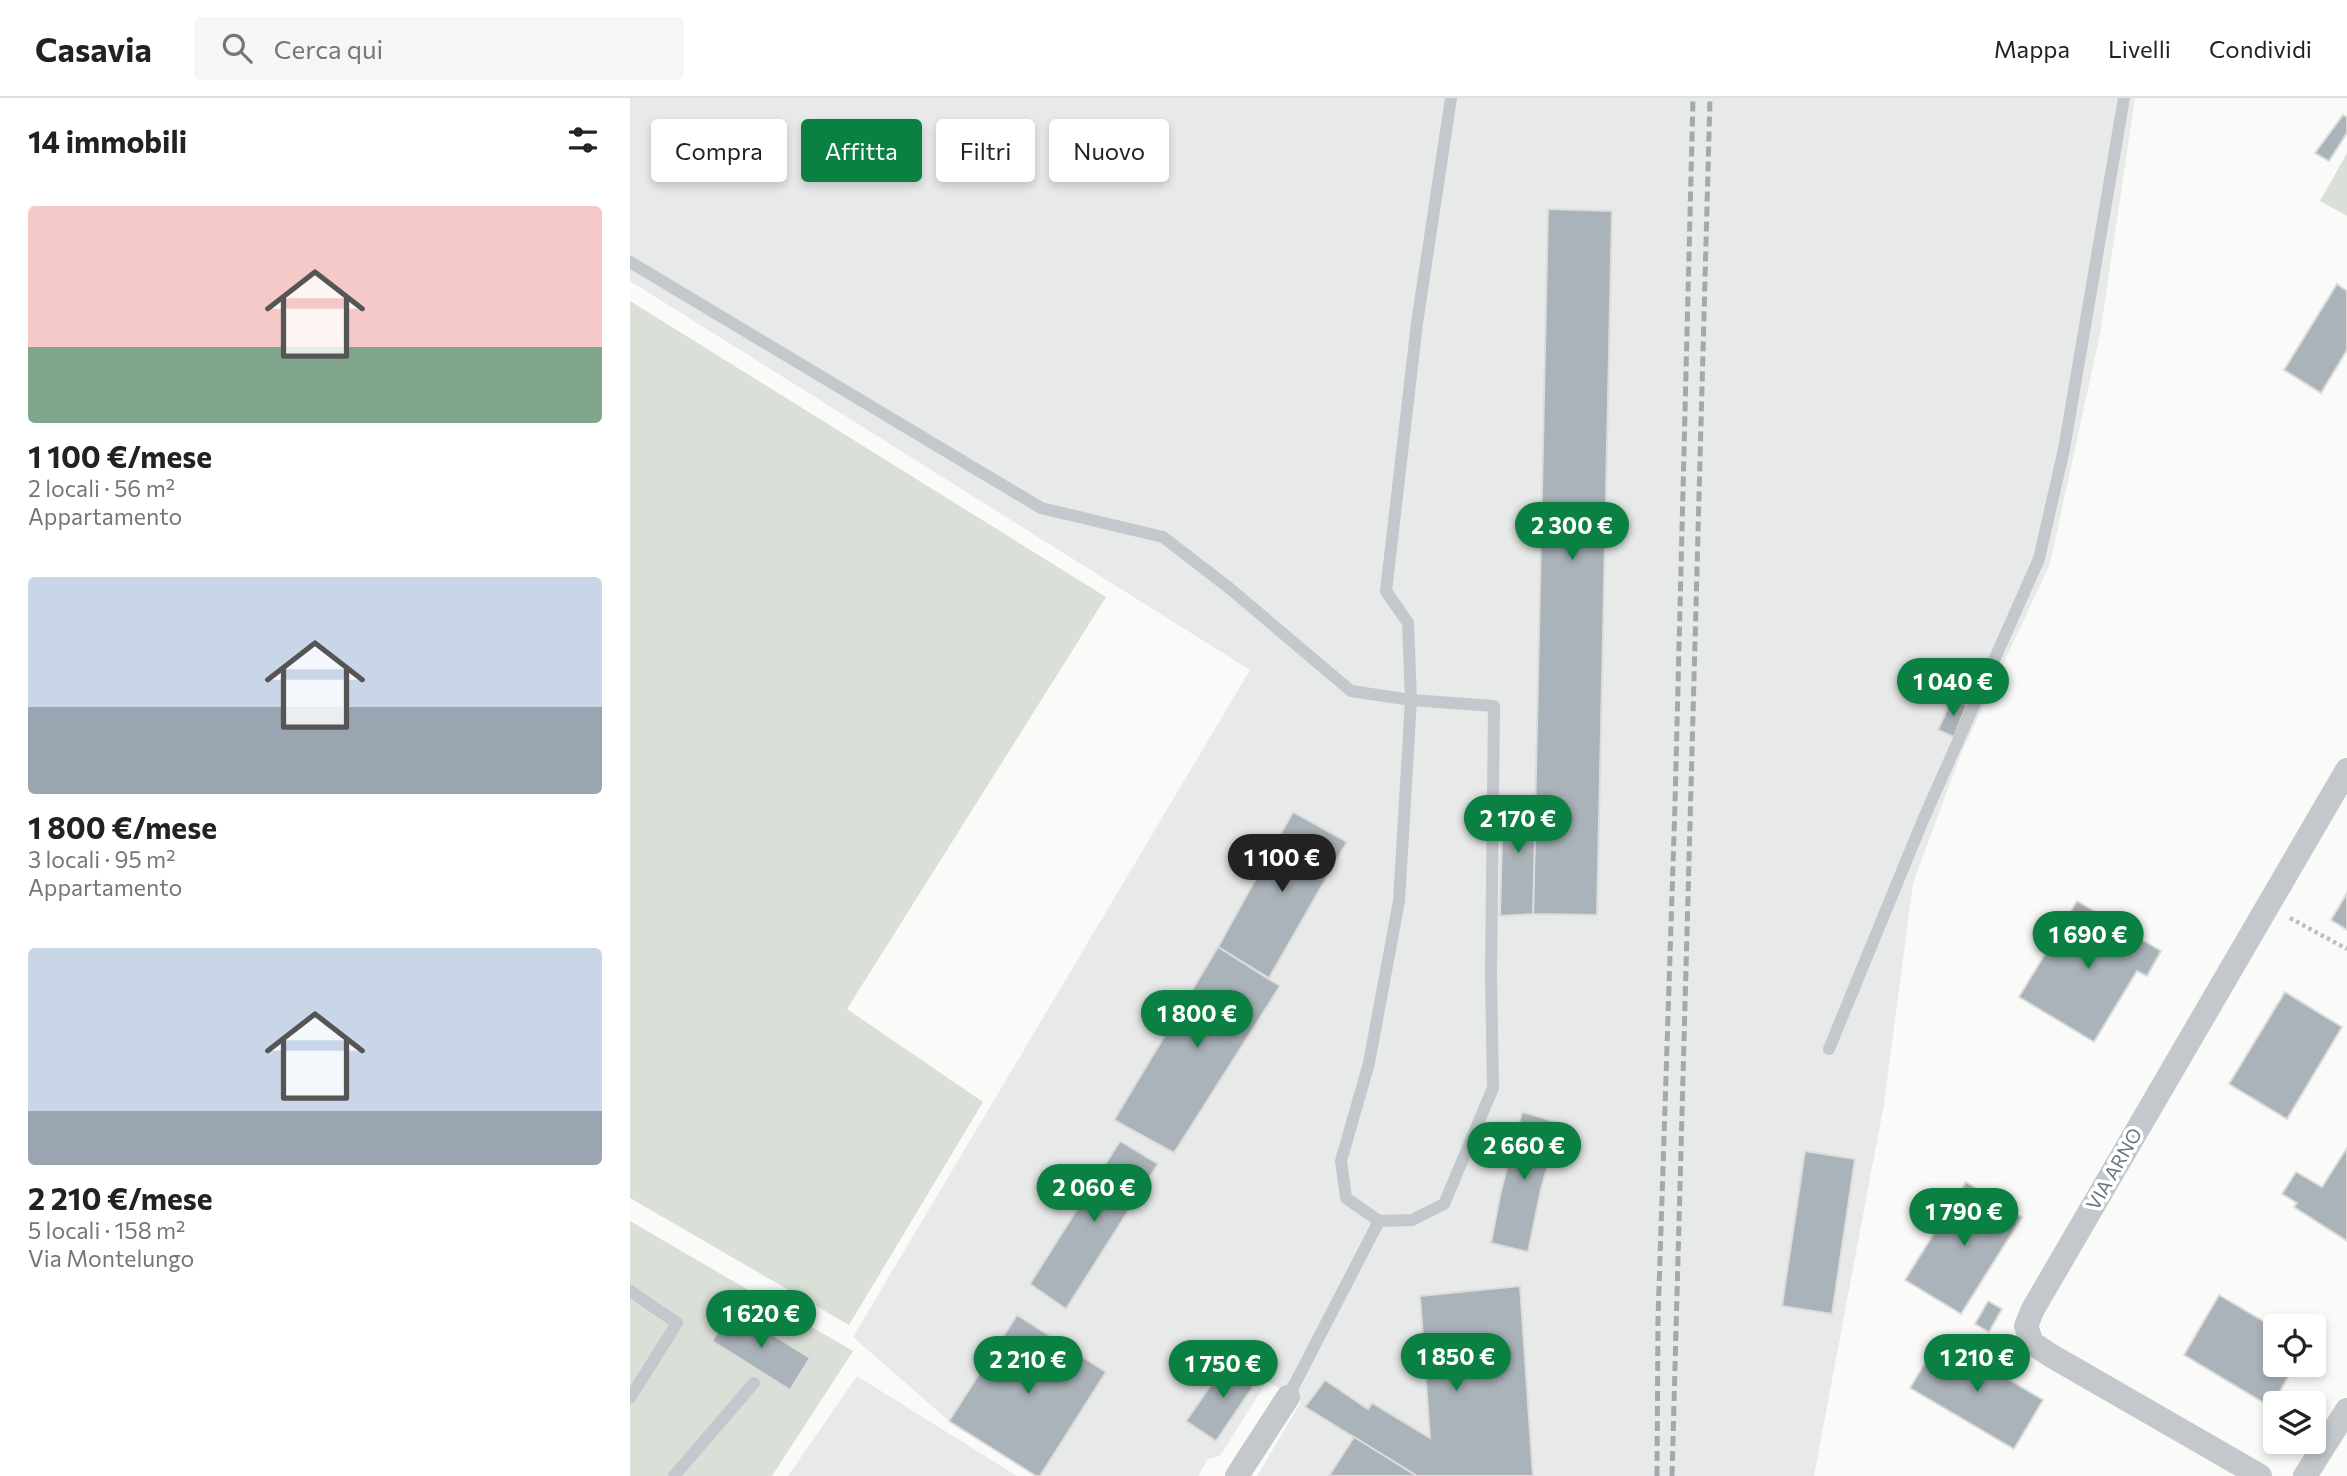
<!DOCTYPE html>
<html lang="it">
<meta charset="utf-8">
<style>
body{margin:0;font-family:Commissioner,sans-serif;background:#f6f6f6;color:#222;height:100vh;display:flex;flex-direction:column;font-size:26px;white-space:nowrap}
*{box-sizing:border-box;margin:0}
p{font-size:23px;color:#767676}
.icon{flex:none;width:38px;height:38px;fill:none;stroke:currentColor;stroke-width:2;stroke-linecap:round;stroke-linejoin:round}
.map{position:relative;flex:1;overflow:hidden}
.side{display:flex;flex-direction:column;background:#fff;width:630px}
.side>*{flex:none}
.guide{position:absolute;left:21px;top:21px;width:665px;height:63px;display:flex;gap:14px}
.controls{position:absolute;left:1633px;top:1216px;display:grid;gap:14px}
.controls a{display:grid;place-items:center;width:63px;height:63px;border-radius:7px;background:#fff;box-shadow:0 4px 10px #0003;font-size:35px}
.price{position:absolute;translate:-50% -60px;padding:0 16px;border-radius:24px;background:#0b8043;color:#fff;font-size:23px;line-height:46px;filter:drop-shadow(0 2px 4px #0008)}
.price::after{content:'';position:absolute;left:50%;top:42px;width:21px;height:16px;margin-left:-10px;background:inherit;clip-path:polygon(0 0,100% 0,50% 100%)}
.price.on{background:#222;color:#fff}
ul{padding:0;list-style:none}
li{display:grid;align-content:center;gap:14px;height:371px;padding:0 28px}
li span{display:grid;place-items:center;height:217px;border-radius:7px;color:#555}
li>.icon{margin-inline-start:auto}
span .icon{width:126px;height:126px;fill:#fffc;stroke-width:1}
li b{font-size:30px}
h2{display:flex;justify-content:space-between;align-items:center;height:84px;padding:0 28px;font-size:30px}
.pill{padding:0 24px;border-radius:7px;background:#fff;box-shadow:0 4px 10px #0003;font-size:24px;line-height:63px}
.pill.on{background:#0b8043;color:#fff}
header{display:flex;align-items:center;gap:42px;box-sizing:border-box;height:98px;padding:0 35px;background:#fff;border-bottom:2px solid #e0e0e0}
header strong{font-size:33px}
nav{display:flex;gap:38px;margin-inline-start:auto;font-size:24px}
.search{width:490px;height:63px;background:#f6f6f6;display:flex;align-items:center;gap:18px;box-sizing:border-box;padding:0 24px;border-radius:7px;color:#767676;font-size:26px}
main{display:flex;flex:1;min-height:0}
.map>svg:first-child{display:block}
.built{fill:#e8e9e9}
.green{fill:#dadfd7}
.building{fill:#aab3b9;stroke:#dcdcda;stroke-width:2}
.lines{fill:none;stroke-linecap:round;stroke-linejoin:round}
.path{stroke:#bbbfc2;stroke-width:4.5;stroke-dasharray:3.5 3.5;stroke-linecap:butt}
.service{stroke:#c3c8cc;stroke-width:12}
.minor{stroke:#c3c8cc;stroke-width:24}
.rail{stroke:#a2aab0;stroke-width:5;stroke-dasharray:10 5;stroke-linecap:butt}
.labels{text-anchor:middle;stroke-width:7;stroke-linejoin:round;paint-order:stroke}
.street-label{font-size:19px;fill:#657683;stroke:#fff}
</style>
<header>
<strong>Casavia</strong>
<div class="search"><svg class="icon" aria-label="search" viewBox="0 0 24 24"><circle cx="10" cy="10" r="6"/><path d="M15 15l6 6"/></svg>Cerca qui</div>
<nav><a>Mappa</a><a>Livelli</a><a>Condividi</a></nav>
</header>
<main>
<section class="side">
<h2>14 immobili<svg class="icon" aria-label="filters" viewBox="0 0 24 24"><path d="M4 7h16M4 17h16"/><circle cx="9" cy="7" r="2"/><circle cx="15" cy="17" r="2"/></svg></h2>
<ul>
<li><span style="background:linear-gradient(#f6c9c9 65%,#7fa58c 0)"><svg class="icon" aria-label="home" viewBox="0 0 24 24"><path d="M3 11l9-7 9 7M6 9v11h12V9"/></svg></span><div><b>1 100 €/mese</b><p>2 locali · 56 m²</p><p>Appartamento</p></div></li>
<li><span style="background:linear-gradient(#c9d6e8 60%,#9aa5b1 0)"><svg class="icon" aria-label="home" viewBox="0 0 24 24"><path d="M3 11l9-7 9 7M6 9v11h12V9"/></svg></span><div><b>1 800 €/mese</b><p>3 locali · 95 m²</p><p>Appartamento</p></div></li>
<li><span style="background:linear-gradient(#c9d6e8 75%,#9aa5b1 0)"><svg class="icon" aria-label="home" viewBox="0 0 24 24"><path d="M3 11l9-7 9 7M6 9v11h12V9"/></svg></span><div><b>2 210 €/mese</b><p>5 locali · 158 m²</p><p>Via Montelungo</p></div></li>
</ul>
</section>
<div class="map">
<svg width="1717" height="1378" viewBox="0 0 1717 1378">
<rect width="100%" height="100%" fill="#fafaf8"/>
<g class="built">
<path d="M0 0H1505L1470 236 1420 466 1331 656 1283 785 1254 1006 1184 1378H627L671 1304 637 1283 590 1358 578 1361 568 1378H406L319 1323 223 1239 620 572 0 183Z"/>
<path d="M227 1278 387 1378H158Z"/>
</g>
<g class="green">
<path d="M1717 55V118L1690 103Z"/>
<path d="M0 203 476 499 217 911 353 1004 219 1227 0 1100Z"/>
<path d="M0 1123 223 1253 142 1378H0Z"/>
</g>
<g class="building">
<path d="M1713 17 1717 19V35L1699 63 1685 55Z"/>
<path d="M918 111 982 113 967 817 903 816Z"/>
<path d="M1707 186 1717 193V252L1691 295 1654 272Z"/>
<path d="M1322 600 1337 607 1324 639 1308 632Z"/>
<path d="M906 697 903 816 870 818 873 698Z"/>
<path d="M663 714 717 744 639 880 588 849Z"/>
<path d="M1717 795V832L1701 822Z"/>
<path d="M1447 803 1531 853 1517 878 1507 873 1464 944 1389 899Z"/>
<path d="M588 849 650 888 544 1055 484 1022Z"/>
<path d="M1655 894 1712 929 1657 1021 1599 986Z"/>
<path d="M892 1014 930 1025 911 1091 898 1154 861 1145 871 1093Z"/>
<path d="M490 1043 528 1066 436 1211 400 1186Z"/>
<path d="M1717 1050V1143L1664 1109 1667 1105 1652 1096 1666 1074 1692 1089Z"/>
<path d="M1175 1053 1225 1061 1202 1216 1152 1208Z"/>
<path d="M1336 1084 1392 1119 1331 1216 1275 1182Z"/>
<path d="M890 1188 903 1378H787L675 1309 695 1282 738 1311 742 1305 800 1340 790 1198Z"/>
<path d="M1589 1197 1645 1230V1267H1665L1641 1309 1554 1257Z"/>
<path d="M1358 1203 1372 1211 1359 1234 1345 1226Z"/>
<path d="M102 1211 180 1260 160 1292 82 1243Z"/>
<path d="M387 1217 476 1274 410 1378H406L319 1323Z"/>
<path d="M1310 1240 1413 1302 1384 1351 1280 1290Z"/>
<path d="M600 1260 629 1280 586 1343 556 1323Z"/>
<path d="M724 1339 787 1378H699Z"/>
</g>
<g class="lines">
<path class="path" d="M1660 820 1717 851"/>
<g class="service">
<path d="M0 164 411 410 533 439 598 489 721 593 781 602 769 803 739 965 711 1063 716 1100 749 1123"/>
<path d="M1199 951 1293 722 1409 461 1434 351 1494 0"/>
<path d="M0 1193 47 1225 0 1300"/>
<path d="M658 1299 749 1123 782 1122 814 1106 863 990 861 877 864 608 781 602 778 525 756 493 787 225 821 0"/>
<path d="M44 1378 124 1285"/>
</g>
<g class="minor">
<path d="M607 1378 658 1299"/>
<path d="M1630 1378 1420 1257 1402 1245 1396 1228 1403 1211 1717 672"/>
<path d="M1675 1378 1717 1312"/>
</g>
<g class="rail">
<path d="M1027 1378 1028 1221 1045 706 1063 0"/>
<path d="M1042 1378 1080 0"/>
</g>
</g>
<g class="labels">
<g class="street-label">
<text transform="translate(1484 1071) rotate(-60)" y="7">VIA ARNO</text>
</g>
</g>
</svg>
<div class="controls">
<a><svg class="icon" aria-label="locate" viewBox="0 0 24 24"><circle cx="12" cy="12" r="6"/><path d="M12 2v4M12 18v4M2 12h4M18 12h4"/></svg></a>
<a><svg class="icon" aria-label="layers" viewBox="0 0 24 24"><path d="M12 4l9 5-9 5-9-5zM3 14l9 5 9-5"/></svg></a>
</div>
<b class="price" style="left:942px;top:464px">2 300 €</b>
<b class="price" style="left:1323px;top:620px">1 040 €</b>
<b class="price" style="left:888px;top:757px">2 170 €</b>
<b class="price on" style="left:652px;top:796px">1 100 €</b>
<b class="price" style="left:1458px;top:873px">1 690 €</b>
<b class="price" style="left:567px;top:952px">1 800 €</b>
<b class="price" style="left:894px;top:1084px">2 660 €</b>
<b class="price" style="left:464px;top:1126px">2 060 €</b>
<b class="price" style="left:1334px;top:1150px">1 790 €</b>
<b class="price" style="left:131px;top:1252px">1 620 €</b>
<b class="price" style="left:826px;top:1295px">1 850 €</b>
<b class="price" style="left:1347px;top:1296px">1 210 €</b>
<b class="price" style="left:398px;top:1298px">2 210 €</b>
<b class="price" style="left:593px;top:1302px">1 750 €</b>
<div class="guide">
<a class="pill">Compra</a>
<a class="pill on">Affitta</a>
<a class="pill">Filtri</a>
<a class="pill">Nuovo</a>
</div>
</div>
</main>
